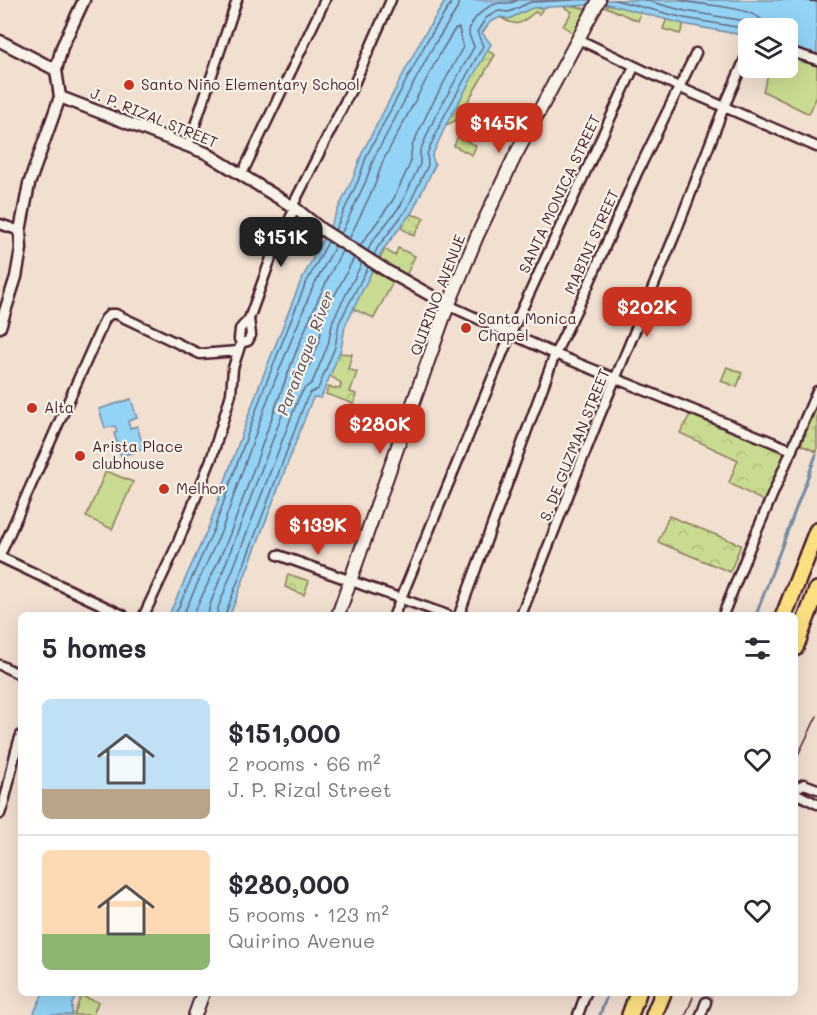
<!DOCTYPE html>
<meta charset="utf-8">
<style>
body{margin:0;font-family:Mali,sans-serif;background:#f2f2f3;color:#2b2b33;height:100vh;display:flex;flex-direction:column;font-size:22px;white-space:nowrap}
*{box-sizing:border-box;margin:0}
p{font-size:20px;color:#7c7c81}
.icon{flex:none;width:33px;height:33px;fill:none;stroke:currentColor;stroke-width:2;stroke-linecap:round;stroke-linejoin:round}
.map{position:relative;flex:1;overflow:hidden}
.panel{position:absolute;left:18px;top:612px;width:780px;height:384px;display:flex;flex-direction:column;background:#fff;border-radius:9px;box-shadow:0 6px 24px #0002}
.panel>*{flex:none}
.fabs{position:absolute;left:738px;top:18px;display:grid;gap:12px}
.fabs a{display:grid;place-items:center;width:60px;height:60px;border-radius:9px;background:#fff;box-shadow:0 6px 24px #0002;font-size:30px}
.price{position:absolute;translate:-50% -51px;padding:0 14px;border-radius:12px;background:#c8321e;color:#fff;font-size:20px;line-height:39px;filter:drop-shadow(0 2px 3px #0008)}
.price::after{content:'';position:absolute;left:50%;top:36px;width:18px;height:14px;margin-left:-9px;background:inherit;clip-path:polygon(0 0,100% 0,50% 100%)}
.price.selected{background:#222;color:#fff}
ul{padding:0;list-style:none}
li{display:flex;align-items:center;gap:18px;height:150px;padding:0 24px}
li+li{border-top:2px solid #e1e1e2}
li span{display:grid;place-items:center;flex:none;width:168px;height:120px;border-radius:9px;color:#555}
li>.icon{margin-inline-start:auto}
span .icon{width:72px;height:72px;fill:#fffc;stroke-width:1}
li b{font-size:26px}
h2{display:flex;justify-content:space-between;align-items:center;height:72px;padding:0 24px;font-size:26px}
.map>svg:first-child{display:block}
.grass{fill:#c9db90;stroke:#8a7d5e;stroke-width:1.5}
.forest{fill:url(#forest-crowns);stroke:#8a7d5e;stroke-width:1.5}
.park{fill:url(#park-dots);stroke:#8a7d5e;stroke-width:1.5}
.water{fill:#93d3f5;stroke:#768ba4;stroke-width:1.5}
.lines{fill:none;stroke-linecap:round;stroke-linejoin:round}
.shore{stroke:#67677c;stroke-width:1.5}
.stream{stroke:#768ba4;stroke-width:3}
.minor-tunnel{stroke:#d0b9af;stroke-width:8;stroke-dasharray:8 4;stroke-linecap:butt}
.minor-casing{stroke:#4a1f2b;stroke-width:13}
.tertiary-casing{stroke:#4a1f2b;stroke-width:15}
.secondary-casing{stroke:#4a1f2b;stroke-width:16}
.motorway-casing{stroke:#4a1f2b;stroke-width:20}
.minor{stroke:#f7f3e8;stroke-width:8}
.tertiary{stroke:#f7f3e8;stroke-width:10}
.secondary{stroke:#f7f3e8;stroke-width:12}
.motorway{stroke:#fce080;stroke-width:15}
.tram{stroke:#4a1f2b;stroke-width:1.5}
.poi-dot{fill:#c8321e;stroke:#f7f3e8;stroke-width:2}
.labels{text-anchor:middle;stroke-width:4.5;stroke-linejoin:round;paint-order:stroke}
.poi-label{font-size:15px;fill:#4a1f2b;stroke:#f7f3e8;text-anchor:start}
.street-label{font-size:15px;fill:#4a1f2b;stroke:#f7f3e8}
.water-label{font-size:16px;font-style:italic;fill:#5c4c5e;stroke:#f7f3e8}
</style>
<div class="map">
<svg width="817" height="1015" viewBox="0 0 817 1015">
<defs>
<pattern id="forest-crowns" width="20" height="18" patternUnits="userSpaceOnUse" patternTransform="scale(1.5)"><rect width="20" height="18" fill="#c9db90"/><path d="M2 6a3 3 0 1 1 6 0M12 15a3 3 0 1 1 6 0" fill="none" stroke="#aebc7c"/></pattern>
<pattern id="park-dots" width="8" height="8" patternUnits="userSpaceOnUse" patternTransform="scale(1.5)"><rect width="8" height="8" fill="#c9db90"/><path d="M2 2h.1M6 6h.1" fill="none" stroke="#aebc7c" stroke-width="1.8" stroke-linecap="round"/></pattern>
</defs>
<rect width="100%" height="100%" fill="#f1dfd0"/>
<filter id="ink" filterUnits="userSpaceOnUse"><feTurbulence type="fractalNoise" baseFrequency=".0167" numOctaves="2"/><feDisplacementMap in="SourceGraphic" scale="12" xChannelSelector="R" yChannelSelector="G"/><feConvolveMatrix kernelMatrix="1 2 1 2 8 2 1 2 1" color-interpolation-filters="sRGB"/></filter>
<g filter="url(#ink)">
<g class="grass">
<path d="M549 0 539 14 535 12C521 24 517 28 500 17L530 4Z"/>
<path d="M788 54 817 64V96L809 114 763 91 770 68H788Z"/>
<path d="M458 136 476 146 472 155 454 146Z"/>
<path d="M371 270 393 282 374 318 346 306Z"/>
<path d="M106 471 133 482 112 529 86 517Z"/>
<path d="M81 996 98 1002 93 1015H74Z"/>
</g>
<g class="forest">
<path d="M553 0 586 9 575 34 563 26 572 12Z"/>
<path d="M612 0 642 10 638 21 606 7Z"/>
<path d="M667 18 684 24 680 34 663 29Z"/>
<path d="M478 45 495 55 457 120 444 126Z"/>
<path d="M398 248 415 256 405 278 379 261 385 249 395 256Z"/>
<path d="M336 353 352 354 348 369 357 372 350 392 356 394 354 404 326 394 328 387 340 389 341 383 329 375Z"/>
<path d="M727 367 742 373 737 387 721 381Z"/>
<path d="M692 411 787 451 765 502 729 483 738 460 680 433Z"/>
<path d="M669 516 741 545 730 572 658 542Z"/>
<path d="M288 574 309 581 304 595 285 587Z"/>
</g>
<g class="park">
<path d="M407 213 424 218 414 236 401 228Z"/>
<path d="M817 406V452L801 445Z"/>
</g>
<g class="water">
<path d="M446 0H817V58L788 48V28H748V36L683 24 608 4 532 8 509 19 501 17 490 22 482 33 491 44 447 123 432 156 435 165 412 212 382 251 345 326 341 349 321 398 314 397 311 402 230 615H169L209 526 258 389 300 283 332 222 353 178 362 153 422 38Z"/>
<path d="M131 399 137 418 128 421 130 428 137 426 144 449 121 456 114 433 117 432 115 426 105 428 99 409Z"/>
<path d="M43 993H78L72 1004V1015H33Z"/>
</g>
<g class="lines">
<g class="shore">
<path d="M615 0 684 18 748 29"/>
<path d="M644 0 685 11 746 21 755 24 759 28"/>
<path d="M679 0C703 7 757 4 769 28"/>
<path d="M335 230 358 181 367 155 427 41 450 5 451 0"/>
<path d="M341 234 365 183 374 158 434 45 457 9 459 0"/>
<path d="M349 239 374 187 383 161 442 50 455 29 459 28 463 47 428 112 412 146 410 164 393 200 360 246"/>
<path d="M368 251 371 243 401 205 420 164V151L435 117 474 47C473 42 469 38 469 33 469 20 487 5 499 3 508 2 508 5 518 0"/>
<path d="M374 255 378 247 407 209 428 165 427 154 442 120 483 46 477 32 486 18 498 11 509 12 531 2 573 0"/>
<path d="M175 615 214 529 263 391 305 285 328 242"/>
<path d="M183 615 221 532 270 393 312 289 335 246"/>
<path d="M193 615C206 587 220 560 231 531 267 437 294 340 342 251"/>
<path d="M208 615 210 605 290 394 297 383 305 376 319 343 324 316 354 258"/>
<path d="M217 615 218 608 299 397 304 389 312 383 328 345 333 320 362 263"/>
<path d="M225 615 306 400 310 393 318 389 335 347 339 323 368 267"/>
</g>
<g class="stream">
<path d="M756 615 816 455"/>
<path d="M600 1015 608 993"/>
</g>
<path class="minor-tunnel" d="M706 1002 710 993"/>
<defs>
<g id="minor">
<path d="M578 39 685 90 817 147"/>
<path d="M788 51 817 60"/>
<path d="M188 146 237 0"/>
<path d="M242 174 325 0"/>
<path d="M292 207 354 84 391 0"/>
<path d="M0 224 20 231"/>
<path d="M448 305 555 354 792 450"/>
<path d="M241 343 239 339 240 329 249 319 271 258 295 208"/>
<path d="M0 555 105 319 110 314H116L200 354 238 351"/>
<path d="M278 555 447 615"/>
<path d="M0 557 123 615"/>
<path d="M144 615 176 547 212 457 231 394 233 368 241 343 248 341 251 335 249 319"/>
<path d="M394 615 511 333 634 67"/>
<path d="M459 615 555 354 588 286 637 173 696 53"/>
<path d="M521 615 598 420 676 232 724 107 748 52"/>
<path d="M723 615 750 547 817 391"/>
<path d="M0 665 21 675"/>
<path d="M795 789 804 784 817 789"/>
<path d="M795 793 817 804"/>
<path d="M0 814C10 788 11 761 21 735"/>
<path d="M578 1015 586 993"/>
<path d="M701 1015 706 1002"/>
</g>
<g id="tertiary">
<path d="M0 41 56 70"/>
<path d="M60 97 206 153 295 208 321 229 387 271 448 305"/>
<path d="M0 327 16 277 21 249 20 231 29 184 60 97 56 70 62 47 84 0"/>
</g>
<g id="secondary">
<path d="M338 615 444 316 477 236 515 156 599 0"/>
<path d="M195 1015 203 993"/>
</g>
<g id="motorway">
<path d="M784 615 817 531"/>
<path d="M795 648 817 590"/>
<path d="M630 1015 638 993"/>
<path d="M654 1015 663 993"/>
</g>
</defs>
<use href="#minor" class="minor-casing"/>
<use href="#tertiary" class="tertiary-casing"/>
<use href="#secondary" class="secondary-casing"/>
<use href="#motorway" class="motorway-casing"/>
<use href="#minor" class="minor"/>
<use href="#tertiary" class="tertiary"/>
<use href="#secondary" class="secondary"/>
<use href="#motorway" class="motorway"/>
<g class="tram">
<path d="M804 0 817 2"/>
<path d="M795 761 817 716"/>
<path d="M686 1015 693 997"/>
</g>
</g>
</g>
<g class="poi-dot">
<circle cx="129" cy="85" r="6"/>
<circle cx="466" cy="328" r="6"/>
<circle cx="32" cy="408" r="6"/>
<circle cx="80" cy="456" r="6"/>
<circle cx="164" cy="489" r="6"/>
</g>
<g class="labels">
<g class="poi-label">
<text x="141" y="90">Santo Niño Elementary School</text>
<text x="478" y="324">Santa Monica<tspan x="478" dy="17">Chapel</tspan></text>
<text x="44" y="413">Alta</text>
<text x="92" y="452">Arista Place<tspan x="92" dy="17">clubhouse</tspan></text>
<text x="176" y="494">Melhor</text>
</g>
<g class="street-label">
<text transform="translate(154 118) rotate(22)" y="5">J. P. RIZAL STREET</text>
<text transform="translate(560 194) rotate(-65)" y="5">SANTA MONICA STREET</text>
<text transform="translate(592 242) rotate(-66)" y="5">MABINI STREET</text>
<text transform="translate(438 295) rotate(-69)" y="5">QUIRINO AVENUE</text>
<text transform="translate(575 445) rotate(-68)" y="5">S. DE GUZMAN STREET</text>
</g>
<g class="water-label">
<text transform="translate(305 353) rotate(-69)" y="6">Parañaque River</text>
</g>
</g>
</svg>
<div class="fabs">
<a><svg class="icon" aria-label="layers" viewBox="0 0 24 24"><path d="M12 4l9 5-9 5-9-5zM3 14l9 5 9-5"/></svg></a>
</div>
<b class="price" style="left:499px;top:154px">$145K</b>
<b class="price selected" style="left:281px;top:268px">$151K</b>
<b class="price" style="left:647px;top:338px">$202K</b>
<b class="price" style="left:380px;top:455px">$280K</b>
<b class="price" style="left:318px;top:556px">$139K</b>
<section class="panel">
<h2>5 homes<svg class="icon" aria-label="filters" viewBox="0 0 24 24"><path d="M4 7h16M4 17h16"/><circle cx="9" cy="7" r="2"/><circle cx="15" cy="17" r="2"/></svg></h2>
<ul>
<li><span style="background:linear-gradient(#bfe0f5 75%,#b9a48a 0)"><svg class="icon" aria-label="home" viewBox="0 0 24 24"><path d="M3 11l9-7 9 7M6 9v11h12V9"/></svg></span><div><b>$151,000</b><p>2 rooms · 66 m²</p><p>J. P. Rizal Street</p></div><svg class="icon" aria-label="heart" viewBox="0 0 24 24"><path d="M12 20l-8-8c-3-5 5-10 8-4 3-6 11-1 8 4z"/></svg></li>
<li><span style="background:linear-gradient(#ffd9b3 70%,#8fb573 0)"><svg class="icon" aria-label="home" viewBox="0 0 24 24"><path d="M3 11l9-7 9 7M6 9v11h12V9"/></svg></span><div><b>$280,000</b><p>5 rooms · 123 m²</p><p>Quirino Avenue</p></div><svg class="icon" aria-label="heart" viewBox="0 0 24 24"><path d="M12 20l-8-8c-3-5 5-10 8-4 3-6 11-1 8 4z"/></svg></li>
</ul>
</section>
</div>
